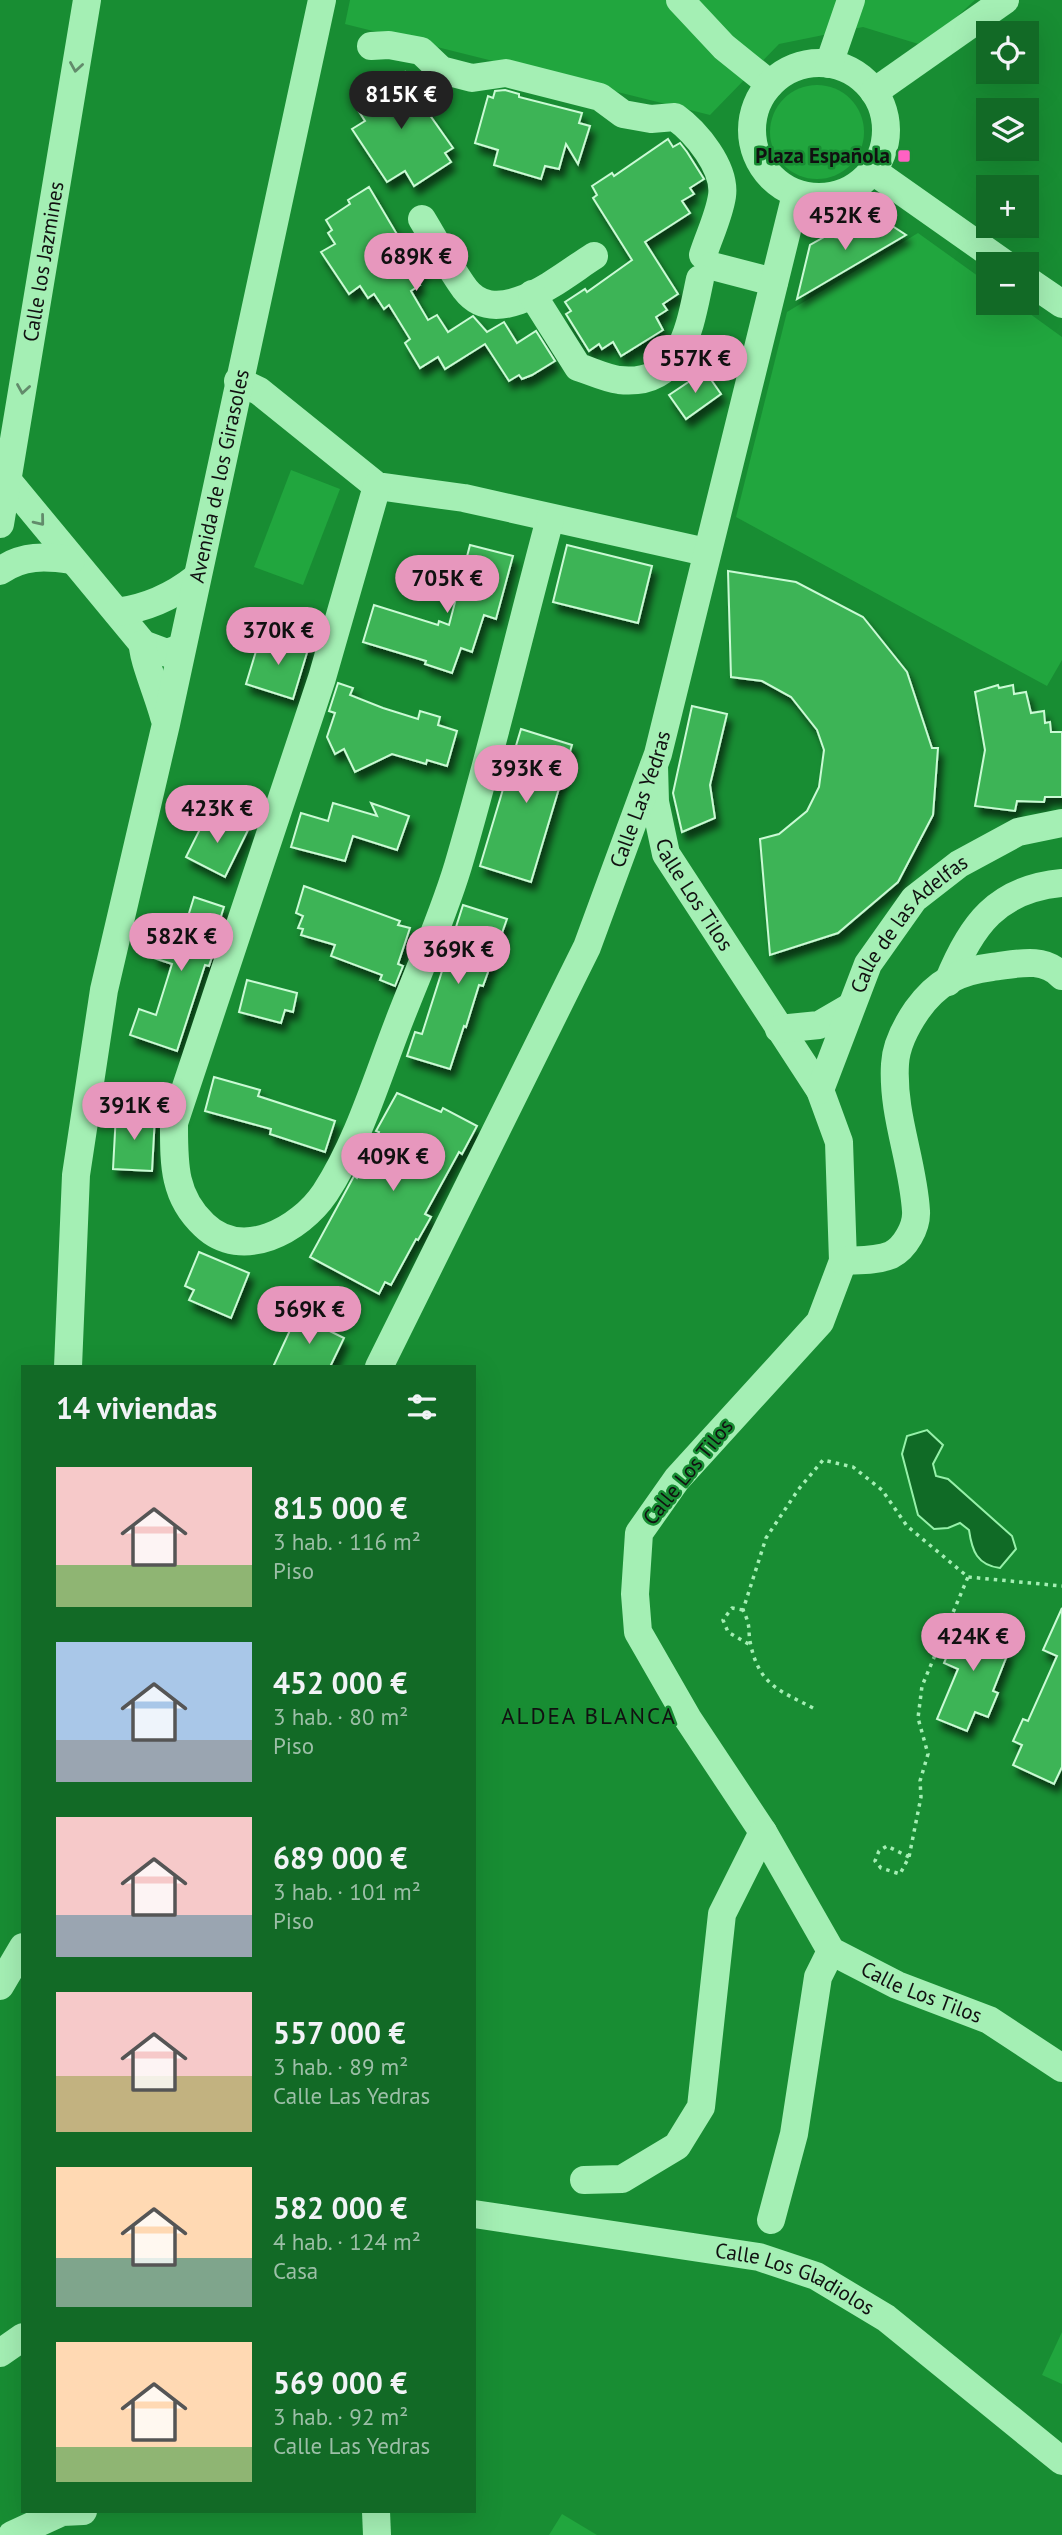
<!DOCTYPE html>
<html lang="es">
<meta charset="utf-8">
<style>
body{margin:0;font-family:"PT Sans",sans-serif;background:#1f7232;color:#f1f3f6;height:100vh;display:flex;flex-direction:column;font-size:26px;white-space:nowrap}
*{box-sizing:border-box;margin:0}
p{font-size:23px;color:#9cbfa7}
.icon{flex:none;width:38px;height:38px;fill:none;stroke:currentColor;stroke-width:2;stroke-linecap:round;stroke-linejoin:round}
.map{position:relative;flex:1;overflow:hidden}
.side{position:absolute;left:21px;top:1365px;width:455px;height:1148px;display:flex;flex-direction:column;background:#126a26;border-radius:0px;box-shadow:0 7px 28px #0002}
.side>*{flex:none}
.controls{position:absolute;left:976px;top:21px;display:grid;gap:14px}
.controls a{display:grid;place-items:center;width:63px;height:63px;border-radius:0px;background:#126a26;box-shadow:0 7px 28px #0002;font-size:35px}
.price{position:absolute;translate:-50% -60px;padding:0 16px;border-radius:24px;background:#e797bd;color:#111;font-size:23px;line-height:46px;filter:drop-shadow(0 2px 4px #0008)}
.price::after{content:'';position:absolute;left:50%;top:42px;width:21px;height:16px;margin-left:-10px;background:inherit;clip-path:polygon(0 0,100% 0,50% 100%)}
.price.active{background:#222;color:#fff}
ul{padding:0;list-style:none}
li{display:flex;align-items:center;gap:21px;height:175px;padding:0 35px}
li span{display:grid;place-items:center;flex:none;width:196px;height:140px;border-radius:0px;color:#555}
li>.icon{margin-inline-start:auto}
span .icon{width:84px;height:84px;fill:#fffc;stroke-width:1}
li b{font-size:30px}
h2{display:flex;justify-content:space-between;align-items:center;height:84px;padding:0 35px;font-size:30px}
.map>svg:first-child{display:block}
.green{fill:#21a63e}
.water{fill:#106b26;stroke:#96f1a9;stroke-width:2}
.building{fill:#3db457;stroke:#cafad4;stroke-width:2;filter:url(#shadow)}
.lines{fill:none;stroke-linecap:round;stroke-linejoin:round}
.path{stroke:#a4efb4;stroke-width:3.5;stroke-dasharray:3.5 5;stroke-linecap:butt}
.minor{stroke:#a4efb4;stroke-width:28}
.oneway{stroke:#628b6b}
.poi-dot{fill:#ff61c3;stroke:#188d33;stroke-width:2.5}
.labels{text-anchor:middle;stroke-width:5;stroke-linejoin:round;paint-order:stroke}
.poi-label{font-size:21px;font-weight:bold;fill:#111;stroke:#188d33;text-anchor:end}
.street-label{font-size:21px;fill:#111;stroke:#188d33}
.neighbourhood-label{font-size:23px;letter-spacing:2px;fill:#111;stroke:#188d33}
</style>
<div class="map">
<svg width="1062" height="2535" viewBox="0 0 1062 2535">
<defs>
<filter id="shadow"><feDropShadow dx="4.5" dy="8" stdDeviation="3.5" flood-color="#0009"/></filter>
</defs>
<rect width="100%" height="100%" fill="#188d33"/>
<g class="green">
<path d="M350 0H975L925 46 863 27 779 44 710 115 345 24Z"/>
<circle cx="817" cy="132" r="47"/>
<path d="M918 233 989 284V303H1015L1062 337V660L1047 686 736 517 787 312Z"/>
<path d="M291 470 340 489 303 585 254 567Z"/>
<path d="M1062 2332V2384L1042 2375Z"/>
<path d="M562 2514 597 2535H549Z"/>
</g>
<path class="water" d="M927 1430 943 1445 933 1464 936 1476 948 1479 1012 1536 1016 1549 1000 1568C977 1565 972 1551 969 1530L960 1523 948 1528 934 1529 918 1515 902 1454 907 1436Z"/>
<g class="building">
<path d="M405 72 418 93 415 94 453 148 445 153 451 162 414 186 405 171 387 182 352 129 365 121 358 110 363 107 356 97 393 74 396 78Z"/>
<path d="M505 90 519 94V97L582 113 579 123 590 126 578 164 566 144 559 169 545 166 541 179 494 165 498 150 475 143 488 96 493 98 495 91Z"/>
<path d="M668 139 673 147 680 143 687 152 704 179 690 188 694 194 682 201 690 213 645 242 678 294 663 304 667 310 656 317 663 330 621 356 613 342 602 349 599 344 589 351 566 314 571 311 565 302 585 289 587 292 632 260 593 198 597 195 592 186 612 173 614 176Z"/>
<path d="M369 187 408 253 410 251 423 271 415 276 420 285 411 291 428 320 437 315 448 332 473 316 487 332 504 322 517 343 536 331 555 361 532 375 522 379 519 375 509 381 485 344 445 369 438 357 420 368 405 343 410 339 389 305 384 309 374 294 368 298 360 286 349 294 321 252 335 244 328 233 332 230 326 220 350 204 348 200Z"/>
<path d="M877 216 906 235 797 299 810 245 826 236 841 238Z"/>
<path d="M705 371 721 394 686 419 669 395Z"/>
<path d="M470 545 513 556 496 619 484 615 472 652 461 648 452 673 425 664 426 661 363 642 374 605 438 625 439 621 449 625Z"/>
<path d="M567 545 652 566 638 623 553 602Z"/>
<path d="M728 571 796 582 863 617 907 672 932 748H938L933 815 898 882 838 933 770 955 760 839 779 834 807 811 819 787 824 750 817 730 791 697 762 681 731 677Z"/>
<path d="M260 638 285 646 288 639 309 646 293 699 246 684Z"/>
<path d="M338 683 353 688 350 695 383 708 418 719 420 711 440 717 438 725 457 731 447 766 427 760 426 764 392 754 355 772 344 749 335 754 327 737 335 713 329 711Z"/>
<path d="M998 685 999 688 1013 685 1014 694 1026 692 1031 713 1044 711 1045 723 1050 722 1051 732H1062V797H1045L1044 802 1017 801 1015 811 975 806 985 750 975 692Z"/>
<path d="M692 706 727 714 710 785 715 818 682 832 673 793Z"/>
<path d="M521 729 572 745 531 882 480 866Z"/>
<path d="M333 803 377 816 371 803 409 816 397 850 353 836 345 861 291 847 301 813 328 821Z"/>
<path d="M206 817 228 828 232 820 249 828 225 877 186 857Z"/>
<path d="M304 886 400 921 398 925 410 928 398 964 403 966 395 986 380 980 382 975 331 956 335 945 301 935 303 929 298 928 303 916 296 913Z"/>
<path d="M194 897 224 907 213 941 217 942 209 966 205 965 177 1051 130 1035 139 1009 156 1015 172 964 154 958 167 917 186 923Z"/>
<path d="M463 905 507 919 483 986 479 985 466 1027 464 1026 450 1069 407 1056 415 1032 422 1034Z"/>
<path d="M247 980 297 993 293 1012 285 1010 281 1023 239 1012Z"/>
<path d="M214 1077 260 1090 258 1096 335 1121 325 1152 270 1134 271 1129 205 1111Z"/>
<path d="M397 1093 441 1112 443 1108 477 1126 462 1154 459 1152 425 1214 431 1217 418 1240 416 1239 391 1285 385 1282 379 1294 310 1257 354 1176 357 1178 373 1148 379 1132 376 1131Z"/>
<path d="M116 1114 155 1116 152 1171 113 1169Z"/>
<path d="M199 1252 249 1273 231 1318 189 1300 194 1290 185 1286Z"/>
<path d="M297 1315 344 1338 330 1367H273Z"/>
<path d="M1062 1608V1767L1054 1784 1013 1765 1022 1745 1013 1741 1023 1719 1028 1721 1057 1656 1043 1650Z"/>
<path d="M978 1616 998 1624 994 1634 1005 1638 1000 1650 1008 1653 993 1691 998 1693 988 1717 975 1712 967 1731 937 1719 958 1669 944 1663 962 1621 974 1626Z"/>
</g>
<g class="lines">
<g class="path">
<path d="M743 1610 732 1608 723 1620 728 1632 750 1645"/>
<path d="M813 1708C781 1691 760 1686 751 1646 747 1630 752 1628 743 1610L766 1538 798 1490 823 1460 853 1467 882 1490 907 1526 968 1577 1062 1586"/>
<path d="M909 1857 887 1846 879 1851 875 1861 881 1868 900 1874 909 1857 921 1797 920 1781 928 1754 918 1718 922 1686 968 1577"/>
</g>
<g class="minor">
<path d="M680 0 724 47 770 84"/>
<path d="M371 46 389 45 421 51 441 70 472 78 506 73 600 97 623 114 651 119 675 117C696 132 726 168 722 196 719 216 709 236 703 255"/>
<circle cx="819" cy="130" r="67"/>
<path d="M829 64 851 0"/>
<path d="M874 92 1005 0"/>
<path d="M873 171 1005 264"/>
<path d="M422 219C436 242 449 267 465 289 498 332 562 276 594 256"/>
<path d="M712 266 774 282"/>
<path d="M1027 280 1062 304"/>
<path d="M532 294 578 367C591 371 605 378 619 380 683 387 690 325 700 279"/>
<path d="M238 381 259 391 377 486 464 498 706 552"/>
<path d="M8 481 143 644 167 653 181 648"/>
<path d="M377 486 322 678 174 1123C174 1163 173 1196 204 1225 242 1262 300 1230 325 1193 358 1142 376 1081 398 1024 418 972 442 919 458 866 492 751 519 634 550 519"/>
<path id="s1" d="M0 524 87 0"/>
<path d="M0 571C22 555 46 556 71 560"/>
<path d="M117 612C147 608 172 597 196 578"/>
<path d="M143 644C141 654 160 700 164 717"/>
<path id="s2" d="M654 766 655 802 666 854 820 1090 839 1142 843 1261 820 1322 677 1479 639 1533 635 1594 638 1632 688 1719 763 1832 831 1951 897 1985 989 2020 1062 2068"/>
<path d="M948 982C971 925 997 889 1062 883"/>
<path d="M779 1029 819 1025 850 1007"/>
<path id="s3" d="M820 1090 868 964 914 899 959 864 1018 832 1062 823"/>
<path d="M843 1261C858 1260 876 1261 891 1255 905 1248 917 1227 916 1211 913 1161 892 1115 895 1064 896 1044 906 1026 917 1010 937 982 959 971 992 967 1017 964 1043 956 1062 976"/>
<path id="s4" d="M68 1367 76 1175 104 990 166 724 322 0"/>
<path id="s5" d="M379 1367 587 947 658 754 796 194"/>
<path d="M0 1986 23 1947"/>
<path d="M584 2180 622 2179 677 2146 701 2107 722 1914 763 1832"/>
<path id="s6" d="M474 2214 759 2257 816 2276 886 2318 1062 2461"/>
<path d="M771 2220 794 2134 818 1977 831 1951"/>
<path d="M0 2353 23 2337"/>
<path d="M376 2511 377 2535"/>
<path d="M12 2535 62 2512 83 2511"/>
</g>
</g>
<defs><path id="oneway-chevron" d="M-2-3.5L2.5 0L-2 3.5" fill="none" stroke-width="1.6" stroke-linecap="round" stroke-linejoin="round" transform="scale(1.75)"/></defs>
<g class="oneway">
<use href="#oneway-chevron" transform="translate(76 67) rotate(99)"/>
<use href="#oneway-chevron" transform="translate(23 389) rotate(99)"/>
<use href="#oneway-chevron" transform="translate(40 521) rotate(51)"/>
</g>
<rect class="poi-dot" x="897" y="149" width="14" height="14" rx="3.5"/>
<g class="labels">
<g class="poi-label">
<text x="890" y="163">Plaza Española</text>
</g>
<g class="street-label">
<text dy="7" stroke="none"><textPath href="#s1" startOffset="266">Calle los Jazmines</textPath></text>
<text dy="7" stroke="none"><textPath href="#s4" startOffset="906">Avenida de los Girasoles</textPath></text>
<text dy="7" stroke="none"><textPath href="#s5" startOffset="626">Calle Las Yedras</textPath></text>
<text dy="7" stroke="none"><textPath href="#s2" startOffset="138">Calle Los Tilos</textPath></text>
<text dy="7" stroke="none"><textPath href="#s3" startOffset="192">Calle de las Adelfas</textPath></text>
<text transform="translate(688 1472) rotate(-51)" y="7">Calle Los Tilos</text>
<text dy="7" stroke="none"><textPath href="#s2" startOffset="1461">Calle Los Tilos</textPath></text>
<text dy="7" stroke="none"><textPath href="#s6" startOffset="329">Calle Los Gladiolos</textPath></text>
</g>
<g class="neighbourhood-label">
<text x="589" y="1724">ALDEA BLANCA</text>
</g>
</g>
</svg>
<div class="controls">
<a><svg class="icon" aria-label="locate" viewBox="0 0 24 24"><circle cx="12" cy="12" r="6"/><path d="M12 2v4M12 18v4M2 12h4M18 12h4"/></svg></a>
<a><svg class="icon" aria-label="layers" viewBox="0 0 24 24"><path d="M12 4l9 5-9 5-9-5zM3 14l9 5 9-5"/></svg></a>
<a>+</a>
<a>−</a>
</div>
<b class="price active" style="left:401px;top:131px">815K €</b>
<b class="price" style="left:845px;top:252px">452K €</b>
<b class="price" style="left:416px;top:293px">689K €</b>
<b class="price" style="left:695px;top:395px">557K €</b>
<b class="price" style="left:447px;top:615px">705K €</b>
<b class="price" style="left:278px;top:667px">370K €</b>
<b class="price" style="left:526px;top:805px">393K €</b>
<b class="price" style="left:217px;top:845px">423K €</b>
<b class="price" style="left:181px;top:973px">582K €</b>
<b class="price" style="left:458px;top:986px">369K €</b>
<b class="price" style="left:134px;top:1142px">391K €</b>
<b class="price" style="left:393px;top:1193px">409K €</b>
<b class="price" style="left:309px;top:1346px">569K €</b>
<b class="price" style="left:973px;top:1673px">424K €</b>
<section class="side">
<h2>14 viviendas<svg class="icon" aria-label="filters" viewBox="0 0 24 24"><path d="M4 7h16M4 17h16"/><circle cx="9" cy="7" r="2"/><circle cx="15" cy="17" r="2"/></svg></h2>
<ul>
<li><span style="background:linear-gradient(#f6c9c9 70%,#8fb573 0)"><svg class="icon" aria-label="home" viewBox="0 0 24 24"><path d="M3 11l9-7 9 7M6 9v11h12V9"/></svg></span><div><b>815 000 €</b><p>3 hab. · 116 m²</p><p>Piso</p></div></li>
<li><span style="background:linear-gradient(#a9c7e8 70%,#9aa5b1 0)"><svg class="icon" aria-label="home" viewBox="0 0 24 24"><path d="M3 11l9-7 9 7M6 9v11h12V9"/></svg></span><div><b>452 000 €</b><p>3 hab. · 80 m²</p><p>Piso</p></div></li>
<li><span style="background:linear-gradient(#f6c9c9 70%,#9aa5b1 0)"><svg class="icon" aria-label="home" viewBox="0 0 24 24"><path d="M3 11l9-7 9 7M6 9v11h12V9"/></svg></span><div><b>689 000 €</b><p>3 hab. · 101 m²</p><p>Piso</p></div></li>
<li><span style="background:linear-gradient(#f6c9c9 60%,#c2b280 0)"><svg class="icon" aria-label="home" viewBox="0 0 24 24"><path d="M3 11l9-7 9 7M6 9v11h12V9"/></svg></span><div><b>557 000 €</b><p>3 hab. · 89 m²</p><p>Calle Las Yedras</p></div></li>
<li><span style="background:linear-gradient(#ffd9b3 65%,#7fa58c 0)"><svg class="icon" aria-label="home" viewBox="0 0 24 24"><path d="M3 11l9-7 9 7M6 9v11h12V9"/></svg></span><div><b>582 000 €</b><p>4 hab. · 124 m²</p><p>Casa</p></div></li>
<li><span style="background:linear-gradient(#ffd9b3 75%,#8fb573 0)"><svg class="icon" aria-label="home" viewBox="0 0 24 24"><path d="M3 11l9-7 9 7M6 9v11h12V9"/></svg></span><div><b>569 000 €</b><p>3 hab. · 92 m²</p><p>Calle Las Yedras</p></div></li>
</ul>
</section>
</div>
